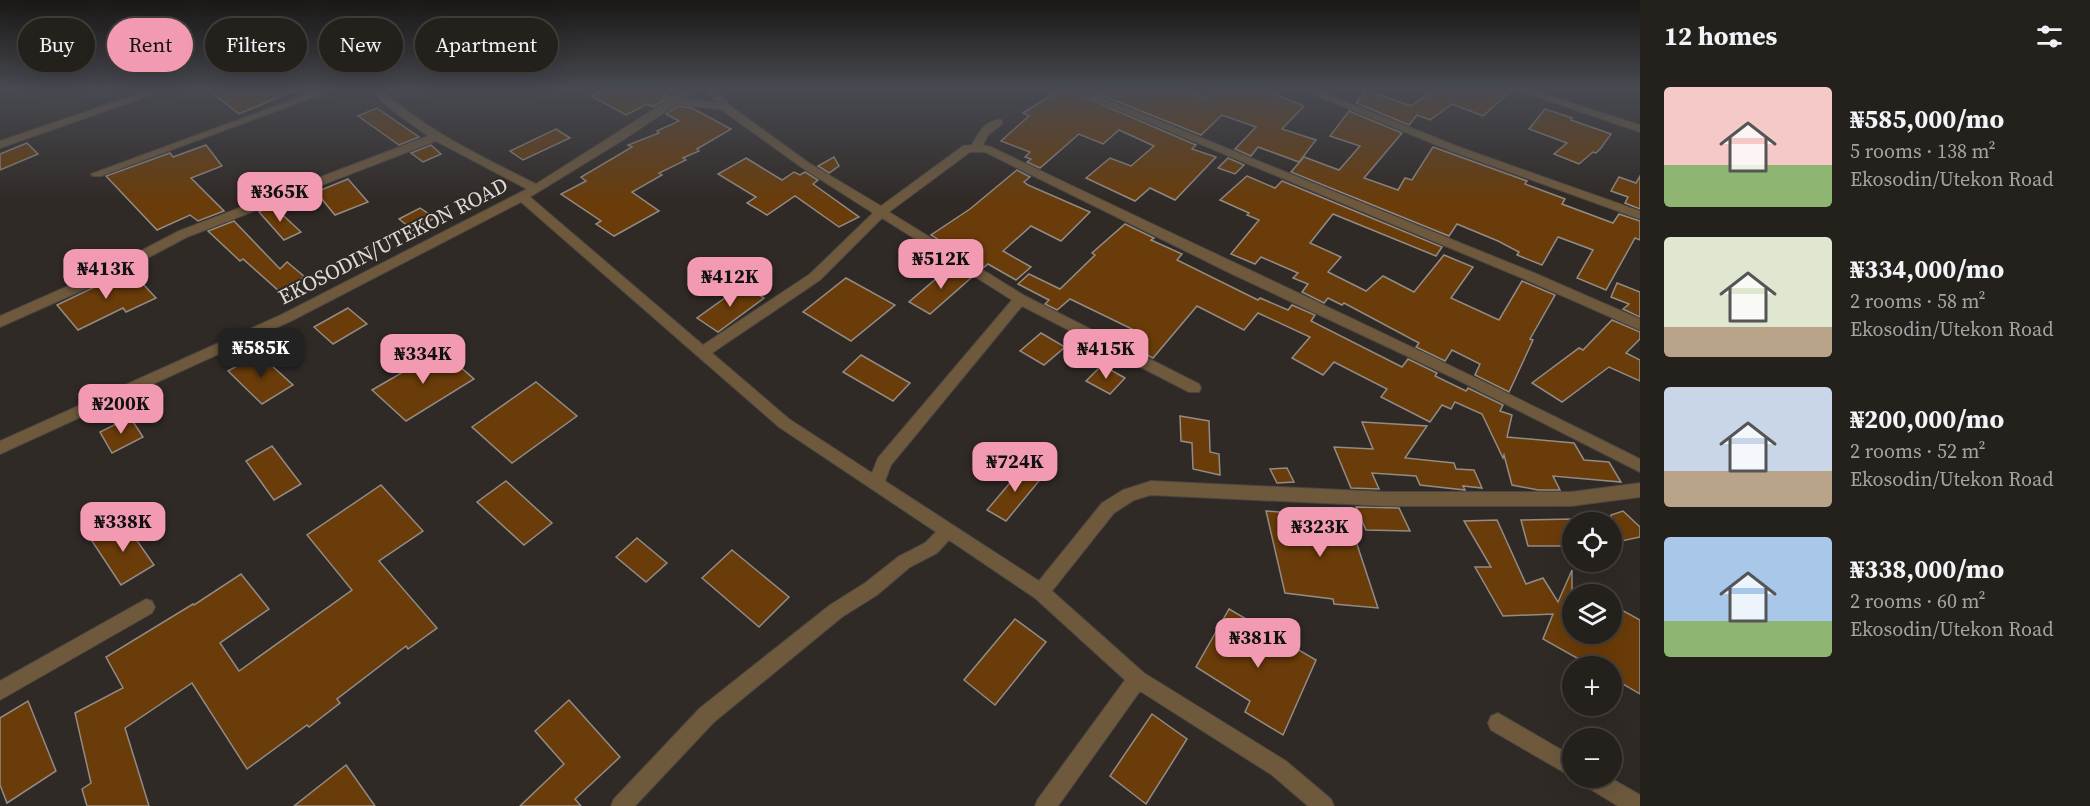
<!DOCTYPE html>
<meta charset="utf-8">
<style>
body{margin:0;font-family:"Source Serif 4",serif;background:#302d29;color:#f1f3f6;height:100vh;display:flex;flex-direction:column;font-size:22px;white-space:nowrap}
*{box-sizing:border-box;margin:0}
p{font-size:20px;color:#a3a3a3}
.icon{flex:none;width:33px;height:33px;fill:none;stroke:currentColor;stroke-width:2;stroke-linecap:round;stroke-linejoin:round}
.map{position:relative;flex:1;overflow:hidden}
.side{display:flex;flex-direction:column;background:#24201c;width:450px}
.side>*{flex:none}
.top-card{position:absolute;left:18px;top:18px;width:570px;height:54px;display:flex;gap:12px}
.controls{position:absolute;left:1562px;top:512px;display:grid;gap:12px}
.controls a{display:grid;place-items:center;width:60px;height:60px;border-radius:50%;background:#24201c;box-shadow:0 6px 24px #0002,0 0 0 2px #413e3b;font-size:30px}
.price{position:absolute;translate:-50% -51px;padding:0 14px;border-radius:12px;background:#f19ab2;color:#111;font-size:20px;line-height:39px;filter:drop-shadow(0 2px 3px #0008)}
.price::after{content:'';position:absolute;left:50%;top:36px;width:18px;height:14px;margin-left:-9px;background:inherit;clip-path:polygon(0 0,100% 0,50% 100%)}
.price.current{background:#222;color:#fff}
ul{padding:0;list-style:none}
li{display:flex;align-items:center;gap:18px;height:150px;padding:0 24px}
li span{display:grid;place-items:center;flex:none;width:168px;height:120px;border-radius:6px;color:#555}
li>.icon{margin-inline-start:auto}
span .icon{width:72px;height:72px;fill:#fffc;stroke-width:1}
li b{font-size:26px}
h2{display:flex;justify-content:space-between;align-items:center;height:72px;padding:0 24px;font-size:26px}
.pill{padding:0 21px;border-radius:27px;background:#24201c;box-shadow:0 6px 24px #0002,0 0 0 2px #413e3b;font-size:21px;line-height:54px}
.pill.current{background:#f19ab2;color:#111}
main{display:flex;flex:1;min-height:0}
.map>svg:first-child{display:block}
.building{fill:#6a3c09;stroke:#928b86;stroke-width:1.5}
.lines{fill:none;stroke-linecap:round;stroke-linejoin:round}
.street-casing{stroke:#4c4642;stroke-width:2}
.street{fill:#6e593d;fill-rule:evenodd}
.labels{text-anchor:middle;stroke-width:4.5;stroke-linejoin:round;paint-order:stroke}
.street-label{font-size:21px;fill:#dddad7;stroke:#302a26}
</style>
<main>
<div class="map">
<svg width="1640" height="806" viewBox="0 0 1640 806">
<rect width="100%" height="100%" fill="#302a26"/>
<g class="building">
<path d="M207 89H237L242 93 252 89H298L239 114Z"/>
<path d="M605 89H675L665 94 668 98 653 107 647 104 626 115 591 96Z"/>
<path d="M1061 89H1066L1196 145 1192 149 1216 157 1175 200 1150 188 1135 201 1086 178 1110 158 1131 166 1154 146 1119 130 1103 144 1079 134 1040 168 1027 162 1031 159 1025 157 1030 152 1001 141 1029 116 1023 113Z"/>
<path d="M1086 89H1181L1205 98 1216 89H1262L1304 106 1282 129 1316 140 1299 162 1258 147 1251 156 1235 149 1256 127 1222 115 1201 135Z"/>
<path d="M1435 89 1512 90 1483 116 1452 104 1430 120 1417 115 1409 125 1356 103 1366 90 1411 106Z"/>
<path d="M678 106 692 108 731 129 697 149 699 151 683 158 686 160 659 173 662 175 632 192 659 211 614 236 596 224 601 221 561 194 586 181 581 177 632 147 628 145 659 133 657 131 679 121 666 114Z"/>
<path d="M377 108 419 137 399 145 358 116Z"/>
<path d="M1545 109 1572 118 1571 120 1611 134 1601 148 1596 153 1593 152 1579 164 1554 154 1567 143 1529 129Z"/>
<path d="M1349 111 1402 133 1364 178 1398 190 1405 178 1412 180 1433 147 1527 181 1525 184 1565 199 1562 204 1613 223 1619 214 1640 221V240L1635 238 1606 290 1577 278 1593 250 1558 237 1542 265 1517 255 1519 252 1498 241 1457 224 1449 236 1291 172 1304 157 1339 170 1360 146 1330 136Z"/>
<path d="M556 129 570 138 523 160 510 151Z"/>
<path d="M27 143 38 154 0 170V154Z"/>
<path d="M206 145 222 166 191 178 224 211 198 221 190 215 157 230 106 176 170 153 173 157Z"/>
<path d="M431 145 441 154 423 162 411 153Z"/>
<path d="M834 157 839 166 829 173 818 166Z"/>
<path d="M746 158 782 180 794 172 800 175 805 172 818 180 813 184 859 217 839 227 795 196 767 215 747 203 756 197 718 174Z"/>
<path d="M1228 158 1244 165 1235 174 1218 168Z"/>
<path d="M1017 170 1030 177 1024 182 1028 185 1090 212 1061 241 1031 226 1003 251 1031 267 1016 280 988 264 983 268 931 235 970 209Z"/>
<path d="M1247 176 1275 188 1282 181 1442 247 1436 256 1333 214 1310 243 1341 257 1328 272 1366 291 1383 276 1414 292 1444 255 1473 267 1451 298 1499 320 1522 281 1555 295 1530 339 1533 340 1509 392 1475 375 1480 364 1452 350 1445 361 1416 347 1419 343 1344 303 1342 305 1328 298 1324 303 1302 292 1308 284 1293 278 1298 273 1261 257 1255 264 1231 254 1259 220 1247 215 1249 213 1220 200Z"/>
<path d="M1640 176V209L1625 203 1628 197 1611 191 1619 177 1636 183Z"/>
<path d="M348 179 368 202 335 215 316 192Z"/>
<path d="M248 184 262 197 250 201 241 190Z"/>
<path d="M273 206 301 232 284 240 259 212Z"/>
<path d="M420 208 435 218 413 230 399 219Z"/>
<path d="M234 221 280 269 287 262 305 277 279 291 243 259 240 261 208 231Z"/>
<path d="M1125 224 1154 238 1151 240 1182 254 1177 260 1258 300 1260 298 1288 310 1292 305 1315 315 1311 321 1402 367 1408 359 1437 373 1435 376 1466 391 1468 388 1503 405 1500 411 1512 415 1507 437 1574 443 1584 460 1609 462 1621 482 1553 476 1560 490H1538L1512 485 1504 455 1503 458 1482 414 1455 402 1451 409 1442 405 1430 422 1381 397 1387 389 1334 362 1323 375 1292 358 1310 337 1258 313 1244 330 1197 306 1153 358 1121 342 1132 329 1070 299 1057 310 1045 304 1049 300 1018 284 1029 274 1060 289 1095 255 1092 253Z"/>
<path d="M952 265 972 277 930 314 909 302Z"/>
<path d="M130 270 156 298 126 312 123 308 78 330 57 305Z"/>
<path d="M846 278 895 305 851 341 803 312Z"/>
<path d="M1617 283 1640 292V317L1623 309 1629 304 1611 297Z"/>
<path d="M743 285 764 298 718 332 697 318Z"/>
<path d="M348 308 367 324 333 344 314 327Z"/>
<path d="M1612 320 1640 332V339L1626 353 1640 360V381L1609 367 1562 402 1532 383 1579 348 1583 350Z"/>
<path d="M1041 333 1065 347 1044 365 1020 351Z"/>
<path d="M441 350 474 379 406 421 372 390Z"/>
<path d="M259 354 293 385 262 404 228 371Z"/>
<path d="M861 355 910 383 893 401 843 372Z"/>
<path d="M1102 365 1125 378 1110 394 1086 381Z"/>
<path d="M536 382 577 416 512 463 472 427Z"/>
<path d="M1180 416 1209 421 1210 452 1219 454 1220 475 1193 469 1192 443 1181 441Z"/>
<path d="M130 417 143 437 112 453 100 432Z"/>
<path d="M1362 422 1427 426 1405 458 1454 463 1456 469 1474 470 1482 488 1463 486 1465 490 1420 485 1416 476 1372 473 1379 489 1351 488 1334 447 1373 449Z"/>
<path d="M272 446 301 484 274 500 246 461Z"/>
<path d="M1025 465 1043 476 1006 521 987 510Z"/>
<path d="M1287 468 1294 482 1277 483 1270 469Z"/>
<path d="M506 481 552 523 524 545 477 502Z"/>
<path d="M381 485 423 531 379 561 437 628 408 649 406 646 337 699 340 703 309 727 307 725 247 769 192 683 125 728 149 806H87L82 789 91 783 75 713 123 688 106 657 193 604 194 605 241 574 269 609 220 643 239 671 352 590 307 535Z"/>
<path d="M1356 507 1399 508 1410 531 1366 530Z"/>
<path d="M1266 511 1348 517 1378 608 1334 604 1333 599 1285 593Z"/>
<path d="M1623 511 1640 527V537L1617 542 1611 536V515Z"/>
<path d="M1572 519V546H1528L1521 520Z"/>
<path d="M1497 520 1526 584 1543 578 1558 602 1572 570V633H1611V604L1640 620V694L1611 677V666H1591L1543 639 1553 614 1503 616 1475 567H1491L1464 521Z"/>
<path d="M124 522 154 565 121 585 92 541Z"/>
<path d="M637 538 667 563 646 582 616 557Z"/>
<path d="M732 550 789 597 759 627 702 578Z"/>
<path d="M1229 609 1316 660 1283 735 1245 712 1250 701 1196 667Z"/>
<path d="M1015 619 1046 642 995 705 964 680Z"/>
<path d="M569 700 620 757 575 799 581 806H520L564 764 535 731Z"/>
<path d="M28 701 56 771 7 803 0 785V718Z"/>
<path d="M1152 714 1187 739 1146 804 1110 776Z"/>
<path d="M346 765 375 806H294Z"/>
</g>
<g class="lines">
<defs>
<g id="street">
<path d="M153 89H168L0 148V141Z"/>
<path d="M322 89H336L101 176H93L91 174Z"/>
<path d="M370 89H381C426 131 481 156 536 184L670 99 671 95C681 93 687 89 697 89L685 98 716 103 706 89H716L729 105 809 163 881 206 963 146 972 145C978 133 987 118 1002 120V124L988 135 983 145 991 147C1207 251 1426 351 1640 459V472L1460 381 1230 273 985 152H970L889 212 1025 296 1199 384 1201 388 1199 392H1189L1022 306 891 465 885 481 1039 581 1102 503 1123 490 1151 481 1386 492H1571L1640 483V497L1571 506H1386L1151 495 1134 500 1114 513 1052 591 1144 673 1286 761 1331 799 1334 806H1308L1272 775 1140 691 1058 806H1035L1038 799 1125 680 1035 598 949 540 937 553 910 567 877 595 842 617 714 722 635 806H611L614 799 700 708 830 605 865 583 898 557 925 543 936 532 779 427 521 202 291 321 0 454V441L281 315 527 189 436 141 187 237 110 278 0 327V316L100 272 179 231 428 136 388 107ZM677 104 722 110 801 167 873 213 810 274 703 345 530 197 623 140ZM882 218 1012 300 878 458 872 473 789 419 712 353 820 280Z"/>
<path d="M1068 89H1081L1532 272 1640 319V330L1522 278Z"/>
<path d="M1301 89H1314L1459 147 1640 211V219L1451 151Z"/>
<path d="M1514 89H1528L1640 125V132Z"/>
<path d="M146 599 152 601 155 607 152 613 0 700V681Z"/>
<path d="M1498 713 1572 756V777L1491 730 1488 723 1491 716Z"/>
<path d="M1579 777H1609L1640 795V806H1618L1582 784Z"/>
</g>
</defs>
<use href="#street" class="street-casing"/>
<use href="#street" class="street"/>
</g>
<linearGradient id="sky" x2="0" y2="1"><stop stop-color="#1a1715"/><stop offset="0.44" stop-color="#484a52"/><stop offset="1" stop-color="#484a52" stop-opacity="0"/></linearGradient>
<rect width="1640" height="202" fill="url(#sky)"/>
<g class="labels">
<g class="street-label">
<text transform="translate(393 241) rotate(-27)" y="7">EKOSODIN/UTEKON ROAD</text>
</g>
</g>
</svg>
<div class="controls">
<a><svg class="icon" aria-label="locate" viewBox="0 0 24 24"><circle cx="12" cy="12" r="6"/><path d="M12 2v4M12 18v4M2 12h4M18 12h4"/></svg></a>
<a><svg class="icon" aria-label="layers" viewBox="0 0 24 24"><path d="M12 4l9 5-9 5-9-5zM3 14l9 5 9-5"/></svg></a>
<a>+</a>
<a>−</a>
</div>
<b class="price" style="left:280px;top:223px">₦365K</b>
<b class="price" style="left:941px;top:290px">₦512K</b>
<b class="price" style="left:106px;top:300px">₦413K</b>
<b class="price" style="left:730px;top:308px">₦412K</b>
<b class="price current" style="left:261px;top:379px">₦585K</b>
<b class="price" style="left:1106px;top:380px">₦415K</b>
<b class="price" style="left:423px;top:385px">₦334K</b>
<b class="price" style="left:121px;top:435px">₦200K</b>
<b class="price" style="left:1015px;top:493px">₦724K</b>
<b class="price" style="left:123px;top:553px">₦338K</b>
<b class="price" style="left:1320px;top:558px">₦323K</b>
<b class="price" style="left:1258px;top:669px">₦381K</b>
<div class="top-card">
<a class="pill">Buy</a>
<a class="pill current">Rent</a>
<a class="pill">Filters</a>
<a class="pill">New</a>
<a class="pill">Apartment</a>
</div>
</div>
<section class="side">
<h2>12 homes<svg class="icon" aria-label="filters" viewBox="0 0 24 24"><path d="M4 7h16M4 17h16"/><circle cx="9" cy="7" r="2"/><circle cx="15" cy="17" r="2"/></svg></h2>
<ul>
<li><span style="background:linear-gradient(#f6c9c9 65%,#8fb573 0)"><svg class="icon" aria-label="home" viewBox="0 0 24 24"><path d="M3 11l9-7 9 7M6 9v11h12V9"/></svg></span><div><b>₦585,000/mo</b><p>5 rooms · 138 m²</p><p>Ekosodin/Utekon Road</p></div></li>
<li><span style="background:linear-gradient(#dfe7d0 75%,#b9a48a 0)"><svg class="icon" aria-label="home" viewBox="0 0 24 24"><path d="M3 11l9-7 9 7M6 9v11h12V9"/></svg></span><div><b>₦334,000/mo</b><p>2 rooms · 58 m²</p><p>Ekosodin/Utekon Road</p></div></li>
<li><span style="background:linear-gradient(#c9d6e8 70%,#b9a48a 0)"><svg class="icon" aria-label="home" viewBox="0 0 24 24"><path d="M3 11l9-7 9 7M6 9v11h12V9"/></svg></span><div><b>₦200,000/mo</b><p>2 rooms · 52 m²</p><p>Ekosodin/Utekon Road</p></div></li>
<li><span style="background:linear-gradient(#a9c7e8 70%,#8fb573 0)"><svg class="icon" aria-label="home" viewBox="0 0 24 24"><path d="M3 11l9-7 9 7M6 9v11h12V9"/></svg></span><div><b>₦338,000/mo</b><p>2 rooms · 60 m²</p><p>Ekosodin/Utekon Road</p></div></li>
</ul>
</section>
</main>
